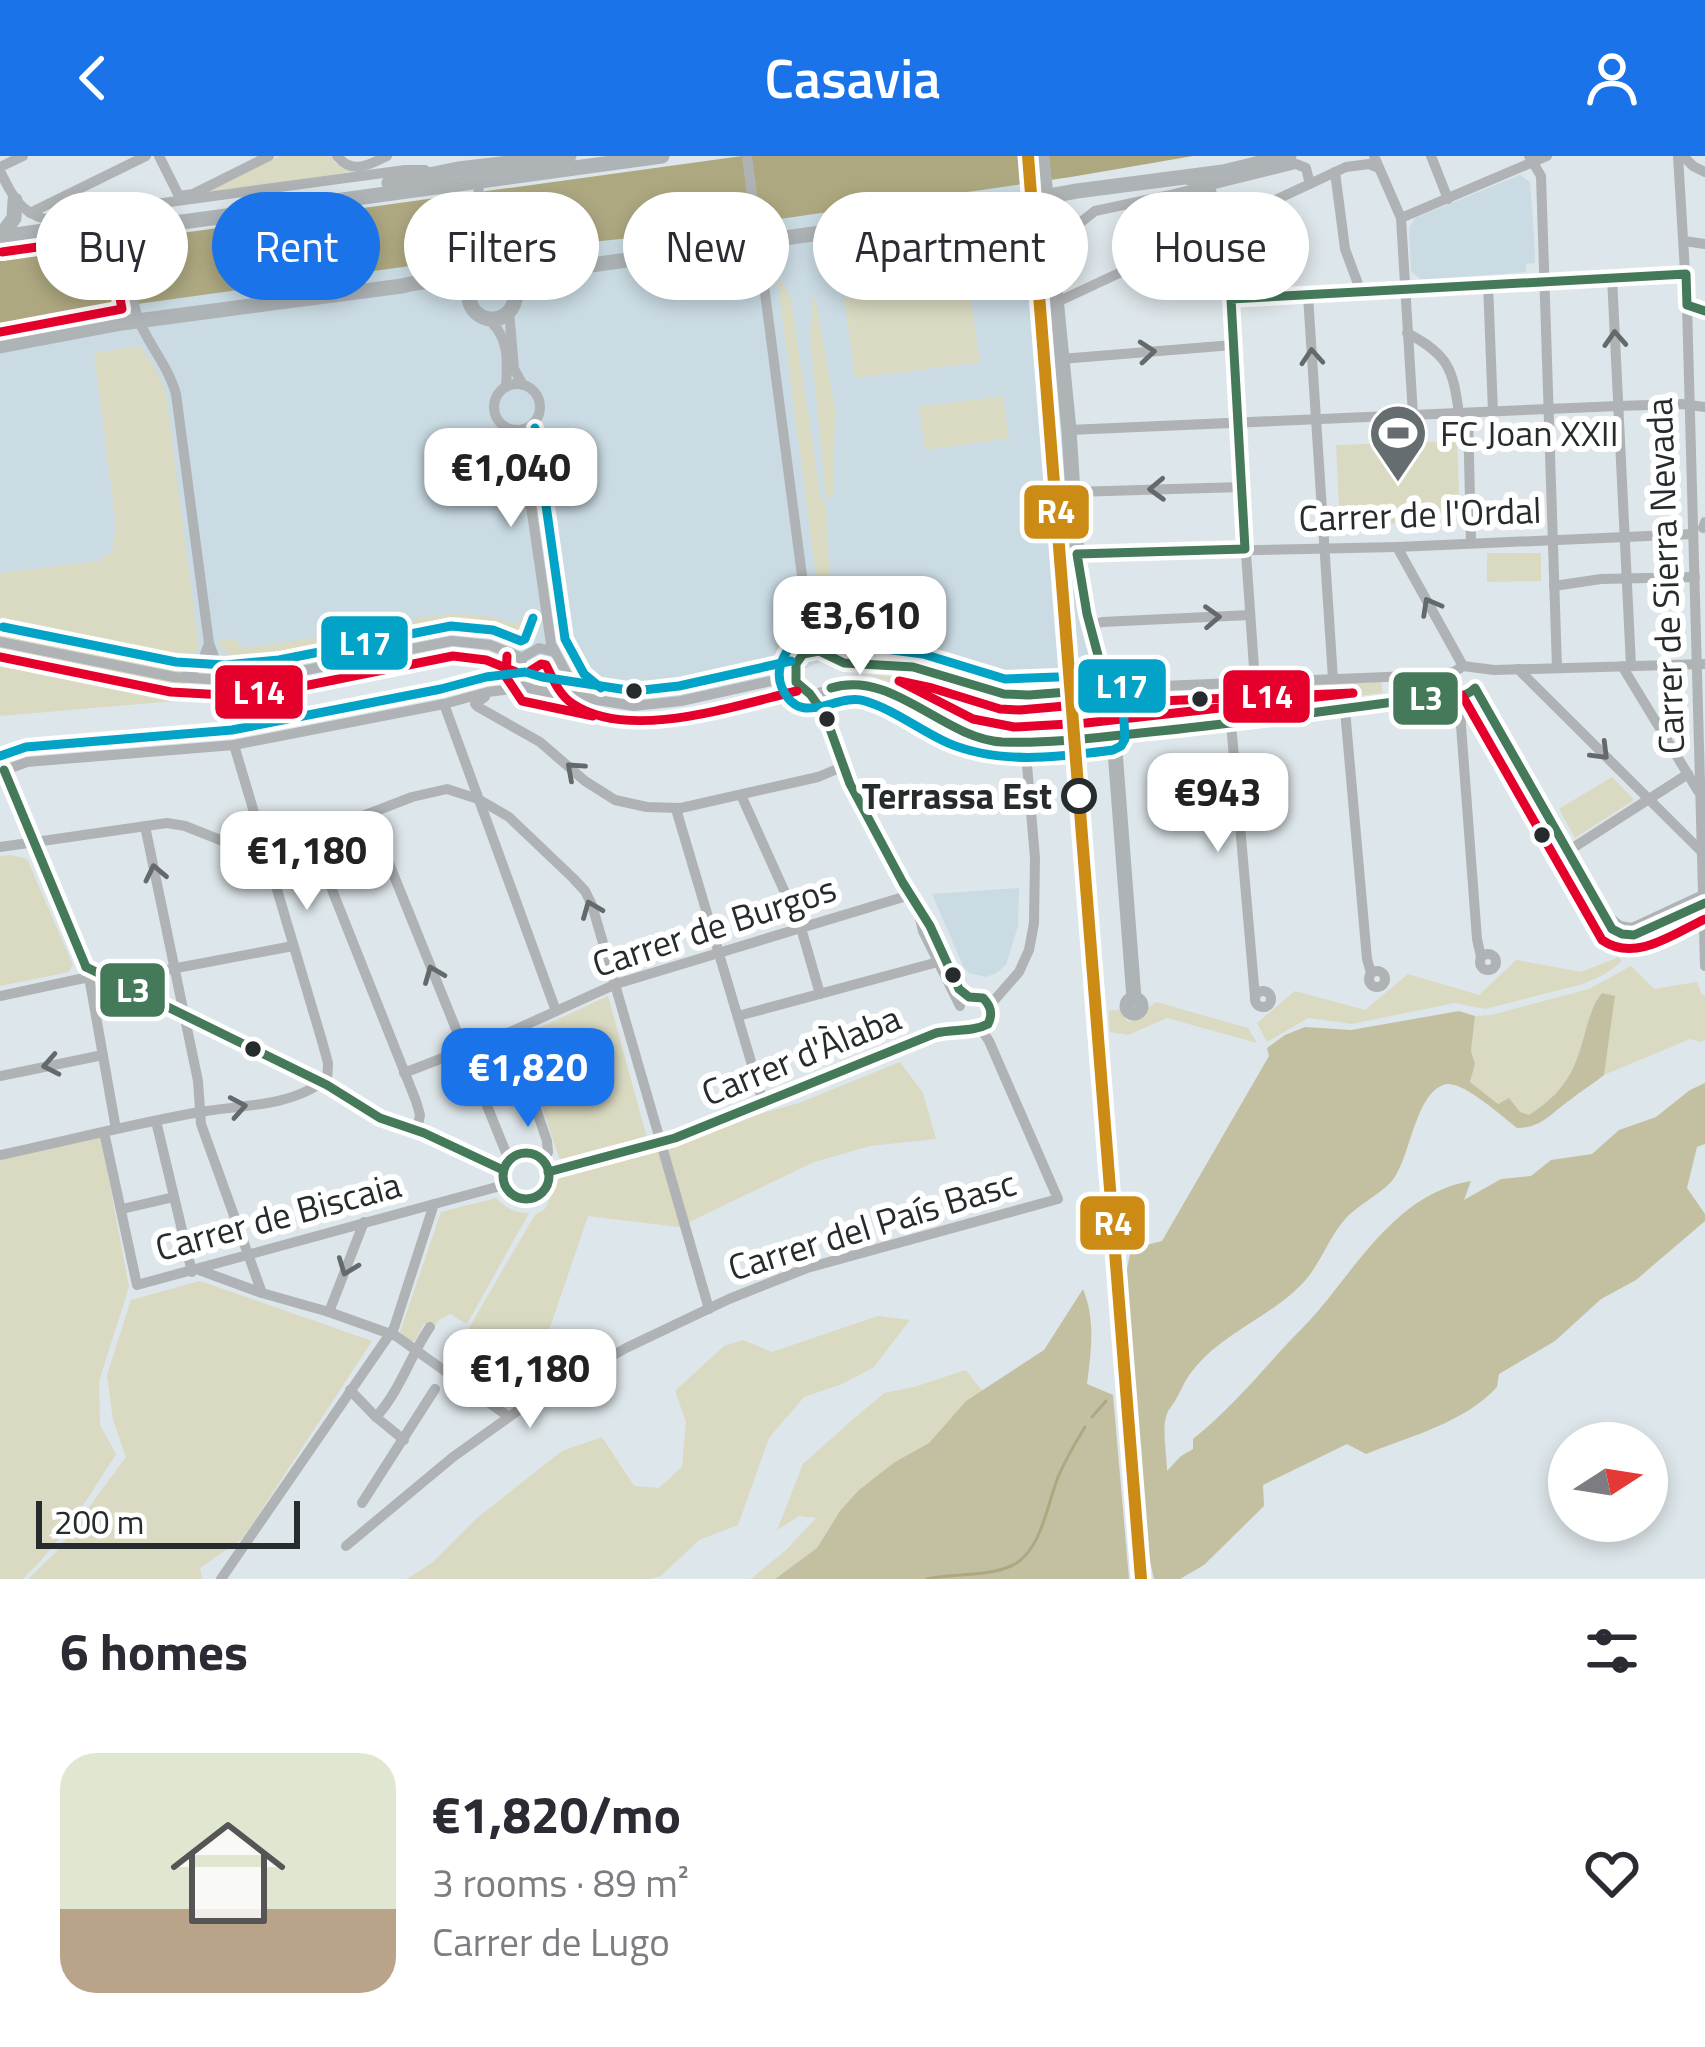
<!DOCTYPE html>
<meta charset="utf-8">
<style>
body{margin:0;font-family:"Titillium Web",sans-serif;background:#f2f2f3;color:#2b2b33;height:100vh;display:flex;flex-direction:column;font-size:45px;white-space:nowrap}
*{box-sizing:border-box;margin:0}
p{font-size:39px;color:#7c7c81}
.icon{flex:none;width:66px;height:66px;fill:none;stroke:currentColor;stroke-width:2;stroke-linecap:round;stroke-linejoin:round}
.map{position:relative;height:1423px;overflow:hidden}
.drawer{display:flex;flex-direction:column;background:#fff;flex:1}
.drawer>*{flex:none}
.top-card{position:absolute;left:36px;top:36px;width:1635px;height:108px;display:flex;gap:24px}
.needle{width:78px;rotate:78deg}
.controls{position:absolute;left:1548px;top:1266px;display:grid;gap:24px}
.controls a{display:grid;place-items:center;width:120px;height:120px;border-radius:50%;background:#fff;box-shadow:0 6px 18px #0003;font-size:60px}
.scale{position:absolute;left:36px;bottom:30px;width:264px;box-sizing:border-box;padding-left:12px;border:6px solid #262c2e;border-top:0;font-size:33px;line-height:42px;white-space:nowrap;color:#262c2e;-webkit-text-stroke:9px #fff;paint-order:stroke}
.price{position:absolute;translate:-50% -102px;padding:0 27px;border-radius:24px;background:#fff;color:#222;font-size:39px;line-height:78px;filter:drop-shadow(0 3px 6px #0008)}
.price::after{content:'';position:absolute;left:50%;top:72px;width:36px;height:27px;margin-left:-18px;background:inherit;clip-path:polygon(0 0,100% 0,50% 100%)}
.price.on{background:#1a73e8;color:#fff}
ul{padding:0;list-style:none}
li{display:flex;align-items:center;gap:36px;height:300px;padding:0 60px}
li+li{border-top:3px solid #e1e1e2}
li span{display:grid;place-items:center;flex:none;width:336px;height:240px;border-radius:36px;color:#555}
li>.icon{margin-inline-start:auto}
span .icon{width:144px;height:144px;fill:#fffc;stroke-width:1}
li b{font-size:51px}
h2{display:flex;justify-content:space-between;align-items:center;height:144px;padding:0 60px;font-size:51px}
.tag{padding:0 42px;border-radius:54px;background:#fff;box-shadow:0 6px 18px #0003;font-size:42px;line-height:108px}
.tag.on{background:#1a73e8;color:#fff}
header{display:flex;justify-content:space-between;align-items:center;height:156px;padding:0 60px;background:#1a73e8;color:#fff;font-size:54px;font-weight:600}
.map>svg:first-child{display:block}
.built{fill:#cadbe3}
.green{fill:#dad9c1}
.forest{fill:#c2c0a1}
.water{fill:#ada880}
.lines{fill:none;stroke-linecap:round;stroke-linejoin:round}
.stream{stroke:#ada880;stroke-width:3}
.street{stroke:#b0b3b5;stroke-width:10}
.secondary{stroke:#aeb3b6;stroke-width:15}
.bus-1-casing{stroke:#fff;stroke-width:18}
.bus-2-casing{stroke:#fff;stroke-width:18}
.bus-3-casing{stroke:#fff;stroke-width:18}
.bus-1{stroke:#447a5a;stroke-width:9}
.bus-2{stroke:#e4002b;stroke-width:9}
.bus-3{stroke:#02a3c6;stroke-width:9}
.rail-1-casing{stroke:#fff;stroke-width:21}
.rail-1{stroke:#cc8b14;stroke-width:12}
.oneway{stroke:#64696b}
.bus-dot{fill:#262c2e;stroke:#fff;stroke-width:4.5}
.stop-dot{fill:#fff;stroke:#262c2e;stroke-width:6}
.labels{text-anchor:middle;stroke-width:12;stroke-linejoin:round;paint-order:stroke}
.poi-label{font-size:36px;fill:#262c2e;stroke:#fff;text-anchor:start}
.street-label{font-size:36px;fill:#262c2e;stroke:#fff}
.stop-label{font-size:36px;font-weight:bold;fill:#262c2e;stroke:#fff;text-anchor:end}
.line-badge{stroke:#fff;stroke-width:4.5}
.badge-label{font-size:33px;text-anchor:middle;font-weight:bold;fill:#fff}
</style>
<header><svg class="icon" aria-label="back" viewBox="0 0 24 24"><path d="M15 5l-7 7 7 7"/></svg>Casavia<svg class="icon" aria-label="person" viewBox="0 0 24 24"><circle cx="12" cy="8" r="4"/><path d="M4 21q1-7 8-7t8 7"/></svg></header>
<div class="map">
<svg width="1705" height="1423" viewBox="0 0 1705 1423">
<rect width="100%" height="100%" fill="#dde6ea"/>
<g class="built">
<path d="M1041 0 1072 344 1103 533 1017 537 919 512 847 508 832 500 792 519 629 550 572 533 565 527 563 511 527 499 458 484 226 526 0 485V127Z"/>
<path d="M1520 19 1530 26 1534 80 1535 107 1526 108V116L1421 124 1411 115 1409 72 1415 62Z"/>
<path d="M1080 636 1128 1190 1145 1423H1130L1091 877 1070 637Z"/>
<path d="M1019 732 1018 770 1006 809 996 817 986 821 969 817 964 812 932 738Z"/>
</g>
<g class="green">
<path d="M279 0H331L336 8 354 15 194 40Z"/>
<path d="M777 120 790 138 821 344 826 345 832 471 839 472 837 492 827 483 822 467Z"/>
<path d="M968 123 980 206 855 222 844 142Z"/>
<path d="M813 141H815L835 253 833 340 826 343 810 178Z"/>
<path d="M140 190 160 221 166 239 199 492 185 508 187 544 0 560V417L99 405 112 395 116 368 94 197Z"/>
<path d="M1003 240 1009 282 925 294 919 251Z"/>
<path d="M1457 285 1460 365 1340 370 1336 289Z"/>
<path d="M1487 397H1541V425L1487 426Z"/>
<path d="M523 455 534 457 538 479 532 474 523 478 526 485 523 486C502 471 473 466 447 469 438 469 427 475 418 470 415 468 414 465 412 463 450 456 479 456 516 468L523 463Z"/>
<path d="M327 480 328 492 241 506 220 491 219 485 232 482 244 492Z"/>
<path d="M865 518 907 522 968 543 1006 549 1009 576C970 572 952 558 919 540 902 530 884 524 865 518Z"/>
<path d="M1381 526 1383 537 1131 567 1128 538Z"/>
<path d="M1090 540 1093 572 1039 577 1037 546Z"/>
<path d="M1612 621 1634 644 1575 682 1559 653Z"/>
<path d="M10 699 27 703 73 809 69 816 0 830V700Z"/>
<path d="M1619 801 1621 806 1605 818 1583 828 1485 853 1454 847 1352 868 1308 862 1267 886 1257 867 1295 835 1365 854 1408 818 1479 839 1516 804 1581 816Z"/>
<path d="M1631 810 1654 833 1697 826 1702 839H1705V884L1700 886 1690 883 1604 919 1615 840 1602 838C1592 849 1590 859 1586 873 1575 915 1566 935 1529 960L1498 948 1470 926 1475 908 1471 895 1475 860 1491 859 1589 833Z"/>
<path d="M608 840 649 989 799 947 900 906 923 937 936 983 870 990 814 1006 679 1071 588 1060 541 1198 548 1223 509 1250 451 1210 466 1177 530 1067 536 1058 545 1053 564 1012 569 1010 559 1002 521 885 524 879Z"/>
<path d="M1156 846 1248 872 1257 887 1167 862 1128 879 1110 876 1109 855 1122 853 1126 864 1130 866Z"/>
<path d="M101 981 129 1131 99 1225 100 1269 116 1298C88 1342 61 1386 23 1423H0V1004Z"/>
<path d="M496 1042C506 1052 514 1057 529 1057L467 1168 450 1158 439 1164 433 1172 424 1168 415 1185 411 1186 400 1176 441 1056Z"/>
<path d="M200 1125 372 1185 243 1382 200 1412 202 1423H28L56 1396 126 1301 113 1264 107 1219 131 1144Z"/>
<path d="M878 1160 910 1164 874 1211 842 1228 804 1241 769 1282 738 1369 699 1384 661 1420 651 1423H407L433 1406 477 1362 562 1295 602 1281 634 1330 659 1332 682 1311 686 1266 675 1235 724 1190 743 1184 772 1196Z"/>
<path d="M966 1214 983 1236 966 1245 929 1287 895 1306 840 1355 817 1392 775 1423H751L786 1394 816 1362 799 1360 777 1374 803 1308 851 1265 884 1237 914 1231Z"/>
</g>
<g class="forest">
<path d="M1602 837 1615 840 1604 919C1593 928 1581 935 1570 944 1551 957 1542 972 1517 972 1503 961 1465 927 1448 928 1414 932 1411 1007 1390 1027 1377 1040 1360 1048 1347 1061 1328 1081 1321 1109 1301 1129 1268 1163 1215 1180 1188 1221 1183 1228 1180 1237 1175 1245 1172 1250 1167 1255 1166 1261 1162 1273 1167 1301 1167 1315L1181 1300 1193 1293V1283C1228 1255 1256 1222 1286 1189 1296 1178 1308 1167 1318 1155 1360 1105 1401 1036 1471 1025L1464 1044 1501 1023 1531 1020 1551 1004 1592 998 1619 974 1656 961 1690 934 1705 927V988L1697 991 1687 1032 1705 1058V1065L1636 1124 1601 1143 1555 1185 1499 1218 1497 1231C1464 1267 1410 1280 1366 1298L1347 1288 1263 1329 1264 1350 1204 1409 1180 1423H1154L1144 1380 1125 1123 1131 1093 1162 1085 1269 900 1267 892 1285 879 1305 871 1351 874 1459 855 1475 860 1471 895 1475 908 1470 926 1498 948 1509 942 1520 956 1529 959C1566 935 1575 915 1586 873 1590 859 1593 848 1602 837Z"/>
<path d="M1083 1133C1096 1165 1091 1195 1087 1228L1113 1239 1129 1423H775L817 1392 840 1355 859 1334 895 1306 929 1287 966 1245 1044 1194Z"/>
</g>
<path class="water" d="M742 0H1193L1071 21 682 77 560 89 44 161 0 171V105L116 86Z"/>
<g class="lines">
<g class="stream">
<path d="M1092 1261 1106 1245"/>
<path d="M927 1423C954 1417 985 1421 1011 1410 1041 1397 1047 1349 1058 1321 1066 1303 1075 1287 1085 1271"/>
</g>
<g class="street">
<path d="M159 0 179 40 193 38 269 0"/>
<path d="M337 0C352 19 369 9 387 0"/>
<path d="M747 0 809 473 802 499"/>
<path d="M1374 0 1401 62 1413 259"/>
<path d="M1431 0 1448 43"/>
<path d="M1529 0 1541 20 1557 512"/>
<path d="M1678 0 1687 149 1705 810"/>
<path d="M1683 0 1693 10 1705 16"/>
<path d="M0 11 23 0"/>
<path d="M0 15C11 37 19 56 45 63L405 14H425"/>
<path d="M1335 16 1345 93 1361 136"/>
<path d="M480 22C473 53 491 86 484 118"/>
<path d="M1184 22 1211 35 1223 68 1255 526"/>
<path d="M30 57 146 0"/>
<path d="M1401 62 1547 0"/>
<path d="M125 79C129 107 129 141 140 167 151 192 169 212 176 238L209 487 216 506 234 521"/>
<path d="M1684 85 1705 88"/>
<path d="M1063 119 1068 81 1076 70 1095 55 1170 39 1296 8 1306 12 1310 28"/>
<path d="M1612 121 1631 510"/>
<path d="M1488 128 1493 256"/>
<path d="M1308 140 1333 523"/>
<path d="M1231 143 1686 118"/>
<path d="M1055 147 1346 11 1369 8 1379 12"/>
<path d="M1687 149 1705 155"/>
<path d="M509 155 514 213 523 229"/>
<path d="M485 161C509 178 508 203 506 231"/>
<path d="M1407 177C1449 199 1453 213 1459 258"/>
<path d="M1061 203 1233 189"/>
<circle cx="517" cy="251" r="23"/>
<path d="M1468 258 1471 387"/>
<path d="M520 274 551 488 572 528 589 542"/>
<path d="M1069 274 1618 250 1682 248 1705 251"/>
<path d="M1074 336 1241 331"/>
<path d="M1703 372 1705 366"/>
<path d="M1397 391 1463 510"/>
<path d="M1077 398 1397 391 1693 378"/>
<path d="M1554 430 1601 423 1695 421"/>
<path d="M1090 470 1102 466 1250 459"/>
<path d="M0 486 174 521 225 524 281 519 452 485 490 489 522 502"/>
<path d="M522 502 520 517 530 533 634 550 681 545 794 520"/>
<path d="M522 502 539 492 555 496"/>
<path d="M1622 510 1698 635"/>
<path d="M1518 513 1703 697"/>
<path d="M184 521 201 509 208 490"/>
<path d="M1475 532 1601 752C1606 770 1615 781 1634 779L1705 747"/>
<path d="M810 538C831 538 838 523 862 529 917 542 956 587 1015 586 1122 584 1229 567 1335 555 1372 550 1426 538 1462 541L1472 537 1475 532"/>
<path d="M485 541 475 548 478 551 540 586 585 625 615 644 647 651 681 652 818 621 842 611"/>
<path d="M1462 541 1460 556 1477 783 1481 801"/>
<path d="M444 548 556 855"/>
<path d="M1345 554 1367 803 1371 817"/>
<path d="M1231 567 1255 841"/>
<path d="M234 589 322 885 328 907 327 929"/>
<path d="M0 605 86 811"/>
<path d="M0 616 27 606 234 589 444 548 488 536 527 531"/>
<path d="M741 639 801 772 820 838"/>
<path d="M676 653 763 946"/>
<path d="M369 658 509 1004"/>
<path d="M145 670 198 925 201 968 262 1137"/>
<path d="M311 681 416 945 420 959 417 974"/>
<path d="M0 691 167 667 185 670 253 697 264 698 412 641 447 633 478 643 509 661 573 722 585 735 592 749 709 1153"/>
<path d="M1568 695 1688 618"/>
<path d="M919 758 923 775 960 850"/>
<path d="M1611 763 1620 770 1632 772 1705 738"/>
<circle cx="1488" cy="806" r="8"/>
<path d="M86 811 327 929 380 962 424 977 503 1014"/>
<circle cx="1377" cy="823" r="8"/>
<path d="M125 830 129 821 293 790"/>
<circle cx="1263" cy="843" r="8"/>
<path d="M0 840 89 821 116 973"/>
<path d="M969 841 959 833 930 770 903 727 850 628 825 559 810 538 796 526C791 512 796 502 809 495L825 497 838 507 902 510 936 517 1003 538 1021 539 1087 533 1435 519 1454 516 1463 510 1494 514 1705 508"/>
<path d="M969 841H979L990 849V865L981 873"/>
<path d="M990 849 1019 816 1029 794 1034 767 1035 702 1021 539"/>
<path d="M738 860 938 806"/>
<path d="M510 876 547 985 548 996 543 1005"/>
<path d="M404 917 510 876 616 828 910 739"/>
<path d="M0 920 103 899"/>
<path d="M156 965 192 1116"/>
<path d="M104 976 137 1129 504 1029"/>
<circle cx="526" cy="1020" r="23"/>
<path d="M0 999C65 985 129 969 194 957 235 949 285 952 321 927"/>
<path d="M548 1016 675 982 936 877 957 872 981 873"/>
<path d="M122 1053 174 1041"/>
<path d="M199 1114 262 1137 329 1156 396 1180 509 1261"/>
<path d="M329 1156 364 1066"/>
<path d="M350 1234 376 1261 404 1284"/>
<path d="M376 1261C400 1235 410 1200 430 1171"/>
<path d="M362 1347 435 1233"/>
<path d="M346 1390 453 1301 530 1246 626 1192 729 1143 807 1112 1058 1043 989 885 981 873"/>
<path d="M221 1423 394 1172 434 1048"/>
</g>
<g class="secondary">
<path d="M1042 0 1069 274 1077 398 1087 458 1107 533 1115 595 1134 842"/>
<path d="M389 27 458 13 569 0"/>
<path d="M0 81 157 59"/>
<path d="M0 81 14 62 15 44"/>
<path d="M0 93 124 74 662 0"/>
<circle cx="492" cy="140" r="23"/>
<path d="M502 118 518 117 541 109"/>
<path d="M515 142 532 123 555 114 907 65 1077 35 1223 16 1289 0"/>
<path d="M0 190 122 167 402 130C430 122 451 127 478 121"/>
<circle cx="1134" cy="850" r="7"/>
</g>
<defs>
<g id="bus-1">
<path d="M831 532C893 513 942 582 1002 586 1051 588 1102 581 1150 576 1239 567 1327 555 1416 543 1435 541 1462 546 1475 532L1612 773 1622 778 1634 779 1705 747"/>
<path d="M4 614 86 811"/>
<path d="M86 811 327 929 380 962 424 977 503 1014"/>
<circle cx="526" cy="1020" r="23"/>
<path d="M548 1016 675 982 936 877C954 873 973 876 988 868 993 858 991 850 983 842L969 841 959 833 930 770 903 727 850 628 825 559 810 538 796 526V508L803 498 819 495 844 507 913 511 1004 538 1029 539 1107 533 1087 458 1077 398 1245 393 1231 143 1686 118 1687 149 1705 155"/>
</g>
<g id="bus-2">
<path d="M0 176 122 153 109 81 2 96"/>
<path d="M507 500 506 521 522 545 593 560"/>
<path d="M0 501 171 536 224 539 284 534 453 500 486 504 516 516"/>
<path d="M530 515 541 508 546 509C553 523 559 539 573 548 630 586 736 549 797 535"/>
<path d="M899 525 932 532 1000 553 1020 554 1088 548 1353 537 1086 567 1014 571 973 563Z"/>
<path d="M1462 539 1602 784C1635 807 1673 778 1705 763"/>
</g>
<g id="bus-3">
<path d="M535 272 565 483 584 518 601 532"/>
<path d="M3 471 176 506 225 509 279 504 451 470 493 474 521 485 525 483 533 462"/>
<path d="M812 480 791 489C782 502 775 516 782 532 801 574 836 536 865 545 895 554 919 574 948 587 1000 609 1058 601 1113 594L1121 590 1125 583 1122 530 1112 519 1005 523 923 498 885 493 843 492 822 480"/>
<path d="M0 600 26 591 232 574 441 533 486 521 525 516 542 521 634 535 679 530 791 505"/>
</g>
</defs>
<use href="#bus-1" class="bus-1-casing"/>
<use href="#bus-2" class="bus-2-casing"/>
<use href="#bus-3" class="bus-3-casing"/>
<use href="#bus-1" class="bus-1"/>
<use href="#bus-2" class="bus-2"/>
<use href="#bus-3" class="bus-3"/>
<defs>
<path id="rail-1" d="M1028 0 1141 1423"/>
</defs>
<use href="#rail-1" class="rail-1-casing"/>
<use href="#rail-1" class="rail-1"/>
</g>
<defs><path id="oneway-chevron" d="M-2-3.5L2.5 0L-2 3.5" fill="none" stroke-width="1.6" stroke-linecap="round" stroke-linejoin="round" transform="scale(3)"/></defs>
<g class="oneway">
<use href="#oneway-chevron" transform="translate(1615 183) rotate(-93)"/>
<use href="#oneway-chevron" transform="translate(1147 196) rotate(-5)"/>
<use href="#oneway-chevron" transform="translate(1312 201) rotate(-94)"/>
<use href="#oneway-chevron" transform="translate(1157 333) rotate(178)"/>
<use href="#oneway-chevron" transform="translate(1430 450) rotate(-119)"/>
<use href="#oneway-chevron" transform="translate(1212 461) rotate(-3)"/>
<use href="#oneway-chevron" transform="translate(1601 596) rotate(45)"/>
<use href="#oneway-chevron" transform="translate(574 614) rotate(-138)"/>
<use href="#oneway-chevron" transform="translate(155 717) rotate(-102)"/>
<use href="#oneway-chevron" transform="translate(591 753) rotate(-112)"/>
<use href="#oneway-chevron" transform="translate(433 818) rotate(-112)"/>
<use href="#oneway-chevron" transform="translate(51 909) rotate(169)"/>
<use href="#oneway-chevron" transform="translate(238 951) rotate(-10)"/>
<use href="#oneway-chevron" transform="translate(347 1111) rotate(111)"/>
</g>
<defs>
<symbol id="stadium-pin" viewBox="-11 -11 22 30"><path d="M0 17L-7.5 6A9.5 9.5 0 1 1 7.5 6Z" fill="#666d70" stroke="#fff"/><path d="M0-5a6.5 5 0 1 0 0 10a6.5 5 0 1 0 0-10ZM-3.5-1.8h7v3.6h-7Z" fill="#fff"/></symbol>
</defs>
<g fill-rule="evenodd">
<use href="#stadium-pin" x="1365" y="244" width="66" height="90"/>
</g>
<g class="bus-dot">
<circle cx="634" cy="535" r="10"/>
<circle cx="1200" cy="543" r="10"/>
<circle cx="827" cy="563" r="10"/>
<circle cx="1542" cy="679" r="10"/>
<circle cx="953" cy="819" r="10"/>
<circle cx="253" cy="893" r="10"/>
</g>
<circle class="stop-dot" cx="1079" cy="640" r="15"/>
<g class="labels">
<g class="poi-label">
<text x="1440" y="290">FC Joan XXII</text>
</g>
<g class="street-label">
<text transform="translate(1420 358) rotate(-2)" y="13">Carrer de l'Ordal</text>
<text transform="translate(1665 420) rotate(-92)" y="13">Carrer de Sierra Nevada</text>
<text transform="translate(714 770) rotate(-18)" y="13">Carrer de Burgos</text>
<text transform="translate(801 899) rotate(-22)" y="13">Carrer d'Àlaba</text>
<text transform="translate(278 1060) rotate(-15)" y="13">Carrer de Biscaia</text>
<text transform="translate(872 1069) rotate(-17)" y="13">Carrer del País Basc</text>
</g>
<g class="stop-label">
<text x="1052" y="653">Terrassa Est</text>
</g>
</g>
<g class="line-badge">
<rect x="1022" y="327" width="69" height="58" rx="12" fill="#cc8b14"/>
<rect x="319" y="458" width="91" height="58" rx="12" fill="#02a3c6"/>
<rect x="1076" y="501" width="92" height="58" rx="12" fill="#02a3c6"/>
<rect x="213" y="507" width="92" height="58" rx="12" fill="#e4002b"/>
<rect x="1221" y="512" width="91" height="57" rx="12" fill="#e4002b"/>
<rect x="1391" y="514" width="69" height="57" rx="12" fill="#447a5a"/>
<rect x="98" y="805" width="69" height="58" rx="12" fill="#447a5a"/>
<rect x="1078" y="1038" width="69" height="58" rx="12" fill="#cc8b14"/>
</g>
<g class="badge-label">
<text x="1056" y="367">R4</text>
<text x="365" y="499">L17</text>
<text x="1122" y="542">L17</text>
<text x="259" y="548">L14</text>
<text x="1267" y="552">L14</text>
<text x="1426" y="554">L3</text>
<text x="133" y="846">L3</text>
<text x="1113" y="1079">R4</text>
</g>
</svg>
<div class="controls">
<a><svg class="needle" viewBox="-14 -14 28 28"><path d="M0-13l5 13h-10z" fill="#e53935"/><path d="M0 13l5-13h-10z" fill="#7c7c81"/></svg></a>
</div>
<div class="scale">200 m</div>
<b class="price" style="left:511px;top:374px">€1,040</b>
<b class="price" style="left:860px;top:522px">€3,610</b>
<b class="price" style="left:1218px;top:699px">€943</b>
<b class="price" style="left:307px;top:757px">€1,180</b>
<b class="price on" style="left:528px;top:974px">€1,820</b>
<b class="price" style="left:530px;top:1275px">€1,180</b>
<div class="top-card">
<a class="tag">Buy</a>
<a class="tag on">Rent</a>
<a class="tag">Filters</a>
<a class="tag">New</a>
<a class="tag">Apartment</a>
<a class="tag">House</a>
</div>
</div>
<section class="drawer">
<h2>6 homes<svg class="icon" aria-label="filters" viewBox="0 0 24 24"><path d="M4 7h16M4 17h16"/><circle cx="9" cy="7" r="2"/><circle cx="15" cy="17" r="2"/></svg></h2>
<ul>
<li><span style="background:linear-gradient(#dfe7d0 65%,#b9a48a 0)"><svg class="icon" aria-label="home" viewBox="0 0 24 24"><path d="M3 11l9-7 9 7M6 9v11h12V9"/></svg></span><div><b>€1,820/mo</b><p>3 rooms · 89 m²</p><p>Carrer de Lugo</p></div><svg class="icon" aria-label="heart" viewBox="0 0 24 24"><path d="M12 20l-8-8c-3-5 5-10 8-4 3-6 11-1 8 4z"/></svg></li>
</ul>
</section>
